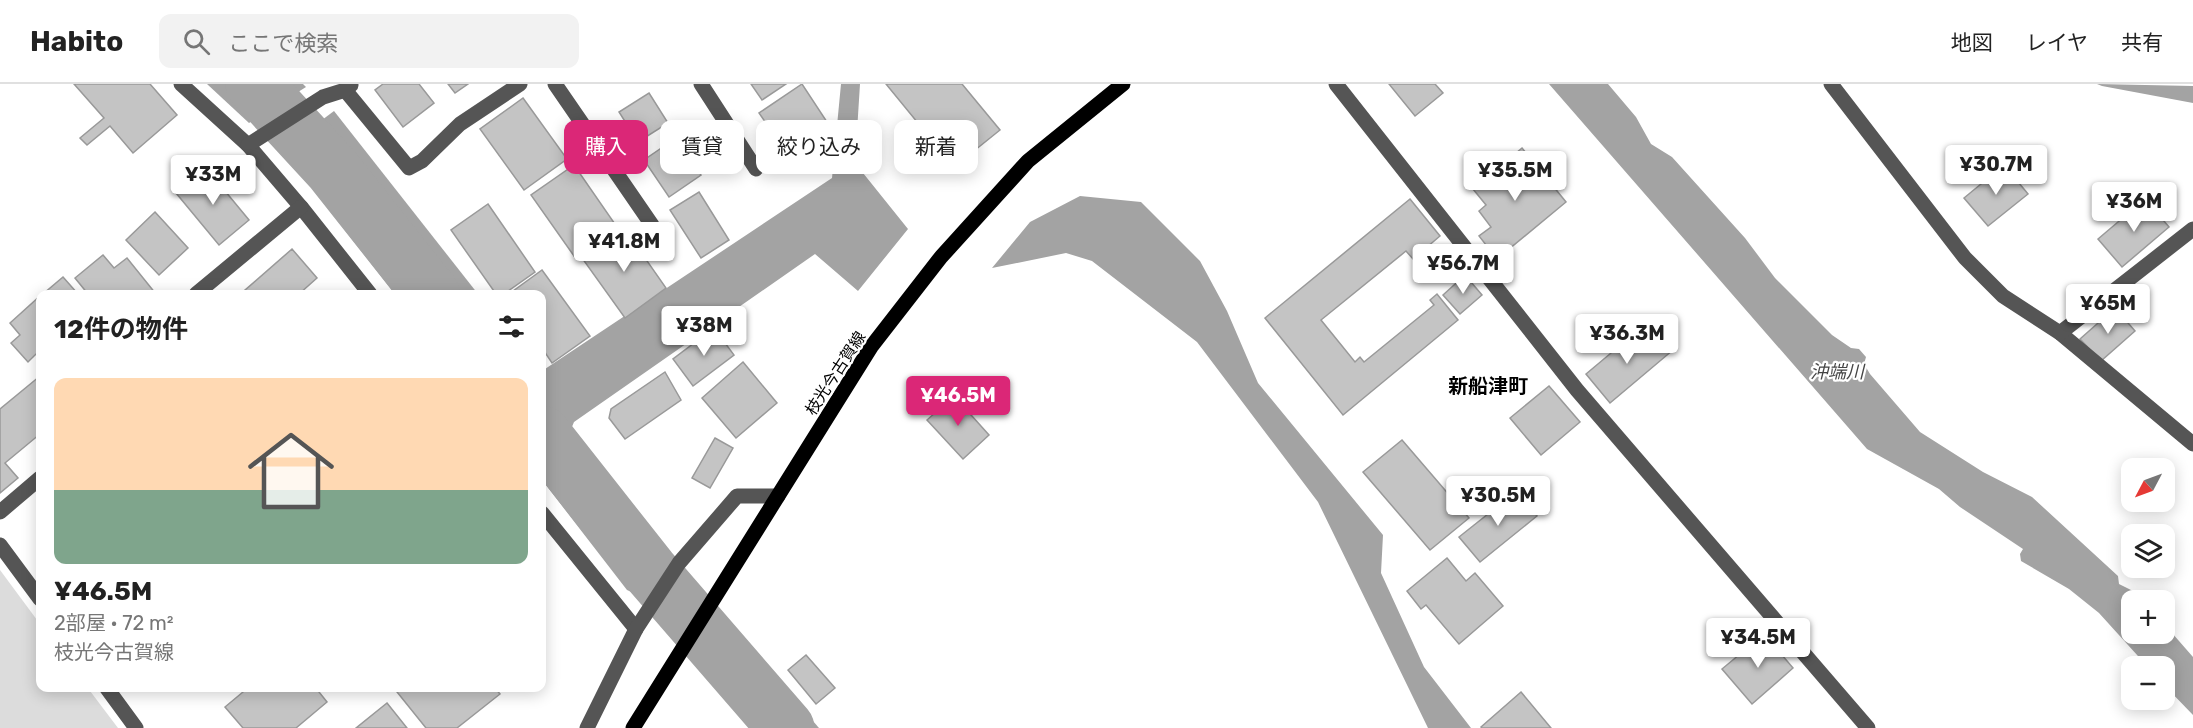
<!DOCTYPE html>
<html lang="ja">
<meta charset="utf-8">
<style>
body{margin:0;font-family:Rubik,"Noto Sans JP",sans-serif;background:#f2f2f2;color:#222;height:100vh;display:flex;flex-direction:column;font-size:22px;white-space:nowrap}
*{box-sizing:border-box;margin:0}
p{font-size:20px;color:#767676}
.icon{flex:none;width:33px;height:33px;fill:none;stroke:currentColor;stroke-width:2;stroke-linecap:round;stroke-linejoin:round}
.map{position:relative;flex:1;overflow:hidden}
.sheet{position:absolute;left:36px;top:206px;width:510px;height:402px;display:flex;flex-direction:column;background:#fff;border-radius:12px;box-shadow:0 3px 15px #0003}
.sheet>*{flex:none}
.banner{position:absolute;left:564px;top:36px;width:570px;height:54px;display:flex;gap:12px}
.needle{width:39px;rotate:229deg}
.controls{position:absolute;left:2121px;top:374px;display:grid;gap:12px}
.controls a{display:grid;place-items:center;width:54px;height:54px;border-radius:12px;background:#fff;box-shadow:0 3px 15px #0003;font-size:30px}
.price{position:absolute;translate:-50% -51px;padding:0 14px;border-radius:6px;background:#fff;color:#222;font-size:20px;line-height:39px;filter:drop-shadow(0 2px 3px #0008)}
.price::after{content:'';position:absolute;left:50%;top:36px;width:18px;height:14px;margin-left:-9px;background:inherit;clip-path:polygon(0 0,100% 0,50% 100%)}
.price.current{background:#db2777;color:#fff}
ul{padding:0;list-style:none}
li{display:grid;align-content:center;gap:12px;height:318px;padding:0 18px}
li span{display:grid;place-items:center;height:186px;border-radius:12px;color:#555}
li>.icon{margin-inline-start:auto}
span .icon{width:108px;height:108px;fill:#fffc;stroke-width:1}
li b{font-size:26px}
h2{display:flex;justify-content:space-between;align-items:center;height:72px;padding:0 18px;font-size:26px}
.pill{padding:0 21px;border-radius:12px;background:#fff;box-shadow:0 3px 15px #0003;font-size:21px;line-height:54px}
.pill.current{background:#db2777;color:#fff}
header{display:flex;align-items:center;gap:36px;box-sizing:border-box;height:84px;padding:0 30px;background:#fff;border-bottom:2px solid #e0e0e0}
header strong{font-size:28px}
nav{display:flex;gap:33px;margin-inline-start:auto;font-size:21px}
.search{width:420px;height:54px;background:#f2f2f2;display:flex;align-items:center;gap:15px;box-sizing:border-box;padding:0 21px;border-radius:12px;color:#767676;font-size:22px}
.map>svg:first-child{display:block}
.green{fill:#dcdcdc}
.water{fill:#a3a3a3}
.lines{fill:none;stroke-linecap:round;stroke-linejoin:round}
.river{stroke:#a3a3a3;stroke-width:57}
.building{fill:#c4c4c4;stroke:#999;stroke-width:1.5}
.minor{stroke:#555;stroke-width:15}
.major{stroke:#000;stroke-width:15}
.labels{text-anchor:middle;stroke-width:4.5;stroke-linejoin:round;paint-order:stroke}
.street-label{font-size:16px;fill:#000;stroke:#fff}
.water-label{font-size:18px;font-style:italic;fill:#444;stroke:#fff}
.quarter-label{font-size:20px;font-weight:bold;fill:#000;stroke:#fff}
</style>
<header>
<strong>Habito</strong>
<div class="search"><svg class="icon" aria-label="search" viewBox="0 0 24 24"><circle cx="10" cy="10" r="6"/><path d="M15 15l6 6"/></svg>ここで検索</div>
<nav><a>地図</a><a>レイヤ</a><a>共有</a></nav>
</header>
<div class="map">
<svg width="2193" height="644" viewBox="0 0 2193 644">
<rect width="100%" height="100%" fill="#fff"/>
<path class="green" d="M0 486 40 540V603H87L118 644H0Z"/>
<g class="water">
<path d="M207 0H303L306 3 249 39Z"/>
<path d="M841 0H860L855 79 908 145 858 207 815 170 574 338 569 350 666 468 636 510 627 506 542 396V287L832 94Z"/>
<path d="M1549 0H1608L1636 33 1651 60 1672 73 1745 154 1775 194 1832 251 1851 264 1859 265 1866 273 1864 280 1870 290 1920 348 1983 388 2032 413 2118 492 2119 500 2141 511 2145 516H2132V549H2164L2165 541 2193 573V631L2165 602 2164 582H2147L2099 529 2069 505 2021 477 2020 470 2023 465 1960 423 1939 405 1867 365Z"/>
<path d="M2097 0 2193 2V19L2102 2Z"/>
<path d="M334 27 478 210H395L282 66Z"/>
<path d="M1080 112 1141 118 1200 177 1227 227 1258 299 1383 451 1381 489 1424 583 1471 644H1428L1318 418 1197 258 1092 177 1066 169 992 184 1030 138Z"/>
<path d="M733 544 819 644H751L704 592Z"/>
</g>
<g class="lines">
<g class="river">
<path d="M254 0 333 86 431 210"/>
<path d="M542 350 650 487 786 644"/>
</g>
</g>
<g class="building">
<path d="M74 0H150L177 31 133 69 110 42 87 61 80 54 104 34Z"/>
<path d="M383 0H419L434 19 403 43 375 6Z"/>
<path d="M448 0H468L455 9Z"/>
<path d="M751 0H786L762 16Z"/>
<path d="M802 0 829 41 787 69 759 29Z"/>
<path d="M886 0H962L1000 46 954 83Z"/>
<path d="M1389 0H1435L1443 9 1415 32Z"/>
<path d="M649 9 668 39 638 58 619 28Z"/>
<path d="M523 14 567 75 524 106 480 45Z"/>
<path d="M676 54 701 91 669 113 644 76Z"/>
<path d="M1522 64 1566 118 1497 175 1479 152 1491 143 1479 127 1486 121 1473 105Z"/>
<path d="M574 81 617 143 574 172 531 111Z"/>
<path d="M2004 81 2028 110 1988 142 1964 114Z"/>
<path d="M206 84 249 136 219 161 176 109Z"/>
<path d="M699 108 729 156 701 174 670 126Z"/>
<path d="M1410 115 1440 152 1413 175 1406 167 1321 236 1355 278 1360 273 1364 278 1434 221 1430 216 1437 210 1458 236 1343 331 1265 234Z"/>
<path d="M2145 115 2169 143 2122 183 2098 155Z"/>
<path d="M488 120 535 188 504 210H496L451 146Z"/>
<path d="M155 128 188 164 159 191 126 156Z"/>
<path d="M624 144 666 204 625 234 582 174Z"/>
<path d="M292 165 317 194 299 210H246L244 207Z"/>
<path d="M103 171 114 184 127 174 156 210H88L75 194Z"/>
<path d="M542 186 590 252 552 279 542 264V210H509Z"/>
<path d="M1465 191 1482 211 1460 230 1443 211Z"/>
<path d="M63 193 78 210H43Z"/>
<path d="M40 212V275L36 270 28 278 11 259 20 251 10 239Z"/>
<path d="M2115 224 2135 247 2101 277 2080 255Z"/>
<path d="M1642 243 1660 265 1667 259 1673 266 1610 319 1586 290Z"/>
<path d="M714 244 734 271 693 302 673 275Z"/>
<path d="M743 278 777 319 736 354 702 314Z"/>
<path d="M665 288 681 316 625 355 609 334 611 325Z"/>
<path d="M40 292V350L5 379 18 394 0 409V325Z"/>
<path d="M1549 302 1580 338 1541 371 1510 334Z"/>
<path d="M954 312 989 351 963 375 927 336Z"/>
<path d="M715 354 733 364 710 404 692 394Z"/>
<path d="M1402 356 1469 434 1430 466 1363 388Z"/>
<path d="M1517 407 1537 432 1480 478 1459 453Z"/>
<path d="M1447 474 1466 497 1475 489 1503 522 1459 560 1426 521 1421 525 1407 507Z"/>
<path d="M1764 550 1793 584 1752 620 1722 585Z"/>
<path d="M806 571 835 604 816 620 788 586Z"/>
<path d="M249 603H315L327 618 296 644H243L225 623Z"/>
<path d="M393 603H494L500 610 457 644H426Z"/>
<path d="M1521 608 1551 644H1482L1481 643Z"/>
<path d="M387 619 407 644H356Z"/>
</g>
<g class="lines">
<g class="minor">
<path d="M181 0 248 61 301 123 370 210"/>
<path d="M555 0 652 141"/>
<path d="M701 0 756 85"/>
<path d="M1336 0 1577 306 1868 644"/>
<path d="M1831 0 1965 174 2003 212 2060 249 2193 360"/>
<path d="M345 6 409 84 422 77 460 40 520 0"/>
<path d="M248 61 323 13 345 6 351 1"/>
<path d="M196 210 301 123"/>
<path d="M2060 249 2193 145"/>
<path d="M0 428 40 394"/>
<path d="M542 429 636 545"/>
<path d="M0 461 40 515"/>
<path d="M106 603 136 644"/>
<path d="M587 644 636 545 679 479 737 412H778"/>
</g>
<path class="major" d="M633 644 871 263 941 173 1028 77 1123 0"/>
</g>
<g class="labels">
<g class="street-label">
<text transform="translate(835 289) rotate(-57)" y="6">枝光今古賀線</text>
</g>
<g class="water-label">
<text x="1837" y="294">沖端川</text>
</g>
<g class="quarter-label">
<text x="1488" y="309">新船津町</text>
</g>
</g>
</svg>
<div class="controls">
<a><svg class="needle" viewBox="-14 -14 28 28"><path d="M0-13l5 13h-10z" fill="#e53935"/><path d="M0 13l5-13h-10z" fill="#767676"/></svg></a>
<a><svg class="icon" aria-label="layers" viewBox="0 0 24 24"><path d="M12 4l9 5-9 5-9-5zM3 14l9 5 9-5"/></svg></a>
<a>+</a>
<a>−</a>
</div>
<b class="price" style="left:1996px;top:112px">¥30.7M</b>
<b class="price" style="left:1515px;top:118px">¥35.5M</b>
<b class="price" style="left:213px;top:122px">¥33M</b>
<b class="price" style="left:2134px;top:149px">¥36M</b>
<b class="price" style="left:624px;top:189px">¥41.8M</b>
<b class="price" style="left:1463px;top:211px">¥56.7M</b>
<b class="price" style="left:2108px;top:251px">¥65M</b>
<b class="price" style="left:704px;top:273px">¥38M</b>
<b class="price" style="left:1627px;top:281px">¥36.3M</b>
<b class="price current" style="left:958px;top:343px">¥46.5M</b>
<b class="price" style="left:1498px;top:443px">¥30.5M</b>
<b class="price" style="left:1758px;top:585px">¥34.5M</b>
<div class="banner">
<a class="pill current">購入</a>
<a class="pill">賃貸</a>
<a class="pill">絞り込み</a>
<a class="pill">新着</a>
</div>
<section class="sheet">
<h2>12件の物件<svg class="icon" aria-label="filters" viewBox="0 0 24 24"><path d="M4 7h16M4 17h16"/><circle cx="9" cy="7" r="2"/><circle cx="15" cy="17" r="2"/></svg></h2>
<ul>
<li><span style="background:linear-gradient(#ffd9b3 60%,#7fa58c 0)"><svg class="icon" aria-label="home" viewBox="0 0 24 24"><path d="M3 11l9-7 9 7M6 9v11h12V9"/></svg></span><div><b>¥46.5M</b><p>2部屋 · 72 m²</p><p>枝光今古賀線</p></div></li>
</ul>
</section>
</div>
